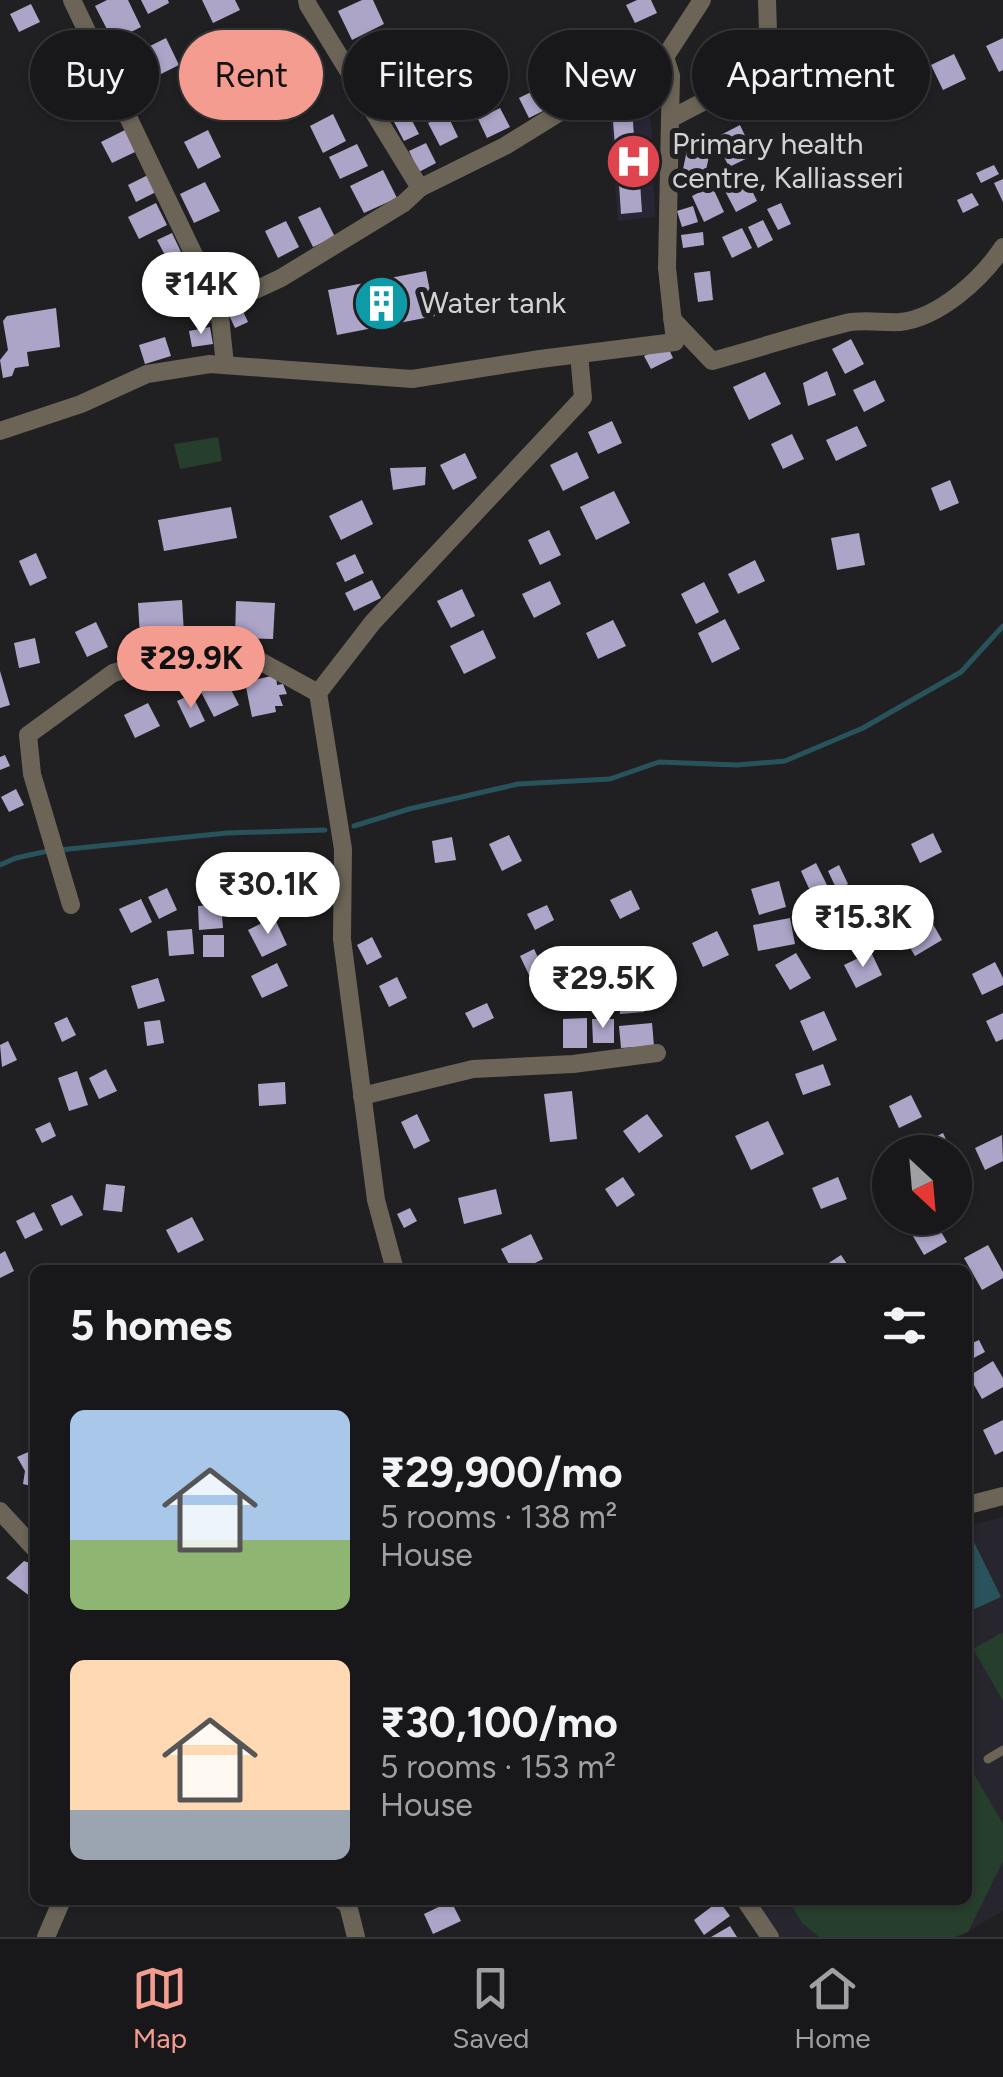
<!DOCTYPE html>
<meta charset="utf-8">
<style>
body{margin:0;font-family:Figtree,sans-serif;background:#252527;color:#f1f3f6;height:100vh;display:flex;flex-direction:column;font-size:38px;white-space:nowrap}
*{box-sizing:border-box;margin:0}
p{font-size:32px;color:#9fa0a2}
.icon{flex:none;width:55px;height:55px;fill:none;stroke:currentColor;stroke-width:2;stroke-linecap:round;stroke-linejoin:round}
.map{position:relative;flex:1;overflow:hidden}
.drawer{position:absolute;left:30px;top:1265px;width:942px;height:640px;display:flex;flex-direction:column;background:#18181a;border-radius:15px;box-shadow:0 2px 8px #0004,0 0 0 2px #363739}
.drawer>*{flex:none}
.top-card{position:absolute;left:30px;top:30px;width:945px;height:90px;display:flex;gap:20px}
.needle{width:65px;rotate:154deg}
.buttons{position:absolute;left:872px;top:1135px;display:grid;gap:20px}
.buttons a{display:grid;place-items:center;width:100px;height:100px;border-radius:50%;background:#18181a;box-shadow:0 2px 8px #0004,0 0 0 2px #363739;font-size:50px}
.price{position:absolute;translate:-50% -85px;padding:0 22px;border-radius:35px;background:#fff;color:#222;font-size:32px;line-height:65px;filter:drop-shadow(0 2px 5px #0008)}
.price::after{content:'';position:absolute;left:50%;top:60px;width:30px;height:22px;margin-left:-15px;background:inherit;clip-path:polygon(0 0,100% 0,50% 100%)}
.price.current{background:#f59c90;color:#111}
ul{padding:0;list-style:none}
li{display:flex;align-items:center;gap:30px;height:250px;padding:0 40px}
li span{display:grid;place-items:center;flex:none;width:280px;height:200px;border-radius:15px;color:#555}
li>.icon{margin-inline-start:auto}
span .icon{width:120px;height:120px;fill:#fffc;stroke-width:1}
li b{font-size:42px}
h2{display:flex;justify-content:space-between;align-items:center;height:120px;padding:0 40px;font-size:42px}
.pill{padding:0 35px;border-radius:45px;background:#18181a;box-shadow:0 2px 8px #0004,0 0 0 2px #363739;font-size:35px;line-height:90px}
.pill.current{background:#f59c90;color:#111}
.dock{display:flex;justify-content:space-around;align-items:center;height:140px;border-top:2px solid #363739;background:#18181a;font-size:28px;color:#9fa0a2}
.dock a{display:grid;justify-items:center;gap:5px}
.dock .current{color:#f59c90}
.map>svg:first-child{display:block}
.built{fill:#27252d}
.medical{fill:#282535}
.green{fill:#263e2c}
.water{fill:#29535c}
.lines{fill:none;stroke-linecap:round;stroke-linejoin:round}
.stream{stroke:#29535c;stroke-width:5}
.building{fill:#ada5c8}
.lane{stroke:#6b6457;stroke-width:9}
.street{stroke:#6b6457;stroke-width:18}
.labels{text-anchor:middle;stroke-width:10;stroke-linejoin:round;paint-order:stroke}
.poi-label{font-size:30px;fill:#d2d2d4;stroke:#202022;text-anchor:start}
</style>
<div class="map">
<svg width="1003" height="1937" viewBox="0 0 1003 1937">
<rect width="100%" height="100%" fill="#202022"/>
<path class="built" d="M1003 1517V1911L958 1937H777L755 1900H968V1526Z"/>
<path class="medical" d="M650 100 655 217 618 221 609 104Z"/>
<g class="green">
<path d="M218 437 222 461 180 469 174 444Z"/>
<path d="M1003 1632V1701L973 1649Z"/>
<path d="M968 1764 1003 1824V1861L968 1932 955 1937H819L802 1923 788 1900H968Z"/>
</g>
<path class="water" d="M973 1540 1001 1597 970 1611 968 1605V1543Z"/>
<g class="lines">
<g class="stream">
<path d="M354 826 409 809 518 784 610 779 659 762 737 765 785 761 863 728 961 672 1003 626"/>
<path d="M59 850 227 833 325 830"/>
<path d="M0 865 16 858 48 851"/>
</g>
</g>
<g class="building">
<path d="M107 0H128L141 27 113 41 95 6Z"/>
<path d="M141 0H168L169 3 148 14Z"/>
<path d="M202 0H235L240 10 213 23Z"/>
<path d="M362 0H373L384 24 352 40 338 11Z"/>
<path d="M637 0H651L657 13 635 23 626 5Z"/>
<path d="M31 4 40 22 19 32 10 14Z"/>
<path d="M166 38 179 65 153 78 140 51Z"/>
<path d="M266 38 280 66 248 81 235 54Z"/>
<path d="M1003 38V70L999 72 986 46Z"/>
<path d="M409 52 424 82 391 98 377 68Z"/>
<path d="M954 54 966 79 943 90 931 65Z"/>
<path d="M221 67 234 94 208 107 195 80Z"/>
<path d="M537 89 547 109 529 118 519 98Z"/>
<path d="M632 107 634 137 640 136V169L617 172 612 108Z"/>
<path d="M500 108 510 127 487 138 478 119Z"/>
<path d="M407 111 419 134 404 141 392 118Z"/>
<path d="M333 114 346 141 323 153 310 126Z"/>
<path d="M447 114 458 137 440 146 428 123Z"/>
<path d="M740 125 754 155 729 167 715 138Z"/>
<path d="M125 130 135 152 112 163 101 142Z"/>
<path d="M208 130 221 157 198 169 184 142Z"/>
<path d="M690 135 713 139 703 183 681 179Z"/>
<path d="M426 143 436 163 419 172 409 151Z"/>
<path d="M357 144 368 166 340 179 329 157Z"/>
<path d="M994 165 999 174 981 183 976 173Z"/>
<path d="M383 170 397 198 364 213 350 186Z"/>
<path d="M148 175 156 192 136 202 128 185Z"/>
<path d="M746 178 757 201 736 212 724 189Z"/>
<path d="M1003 179V202L994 183Z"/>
<path d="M205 182 220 211 194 223 180 194Z"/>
<path d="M640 182 642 212 621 214 619 184Z"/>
<path d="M712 186 724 212 704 222 692 196Z"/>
<path d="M972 193 979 205 963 213 957 200Z"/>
<path d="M156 203 167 225 139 239 128 217Z"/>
<path d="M781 203 791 224 778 230 767 209Z"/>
<path d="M693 206 698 222 682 227 677 211Z"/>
<path d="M320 207 335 237 313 247 298 217Z"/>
<path d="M763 220 773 240 758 248 748 227Z"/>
<path d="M286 221 299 247 278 258 265 231Z"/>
<path d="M742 228 752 248 732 258 722 237Z"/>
<path d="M703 232 704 245 683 248 681 235Z"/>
<path d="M172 233 181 252 167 259 157 240Z"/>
<path d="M235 253 248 279 225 290 213 264Z"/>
<path d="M426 271 435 316 337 335 328 290Z"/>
<path d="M710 271 713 300 698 302 694 273Z"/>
<path d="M189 278 200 301 177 312 166 289Z"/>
<path d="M241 307 248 322 235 328 228 313Z"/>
<path d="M56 308 60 347 27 352 29 366 15 368 12 376 3 378 0 360 8 350 3 321 7 316Z"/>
<path d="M210 327 213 344 192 347 189 331Z"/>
<path d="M165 337 171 356 145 364 139 345Z"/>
<path d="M851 339 864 364 845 374 832 349Z"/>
<path d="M667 345 673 358 651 369 644 356Z"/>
<path d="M827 371 836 395 808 406 803 383Z"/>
<path d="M765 372 781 404 749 420 733 387Z"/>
<path d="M875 380 885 401 864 412 853 390Z"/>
<path d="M612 421 622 443 598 454 588 432Z"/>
<path d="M857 426 867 446 836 461 826 440Z"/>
<path d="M792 434 804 459 783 469 771 444Z"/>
<path d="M577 452 589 478 563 491 550 465Z"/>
<path d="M465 453 477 478 453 490 440 465Z"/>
<path d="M426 467 425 485 393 490 390 468Z"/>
<path d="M950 480 959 503 940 511 931 488Z"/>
<path d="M614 491 630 523 596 540 580 507Z"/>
<path d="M362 500 373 524 341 540 329 516Z"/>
<path d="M231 507 237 538 164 551 158 520Z"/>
<path d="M549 530 561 555 540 565 528 540Z"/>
<path d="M859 533 865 565 837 570 831 538Z"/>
<path d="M36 553 47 578 30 586 19 561Z"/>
<path d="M355 554 364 573 345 582 336 563Z"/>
<path d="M755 560 765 581 738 594 728 574Z"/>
<path d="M372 580 381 598 354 611 345 593Z"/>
<path d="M550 581 561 604 534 618 522 594Z"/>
<path d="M704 582 719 612 696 624 681 594Z"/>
<path d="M462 589 475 616 451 628 437 601Z"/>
<path d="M182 600 184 634 140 637 138 603Z"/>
<path d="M236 601 275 603 273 639 235 638Z"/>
<path d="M725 619 740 649 712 663 698 633Z"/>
<path d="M613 620 626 646 598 659 586 633Z"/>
<path d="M96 622 108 647 87 657 75 632Z"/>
<path d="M483 630 496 658 464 674 450 646Z"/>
<path d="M35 638 40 663 19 668 14 643Z"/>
<path d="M0 671 10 705 0 708Z"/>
<path d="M276 675 277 685 283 684 287 694 279 695 283 706H275L276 712 252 717 245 682Z"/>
<path d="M226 680 239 705 214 717 201 692Z"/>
<path d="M192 694 205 721 190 728 177 701Z"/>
<path d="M148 703 160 726 135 738 124 715Z"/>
<path d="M5 755 10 766 0 770V757Z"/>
<path d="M16 789 24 805 9 812 1 797Z"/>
<path d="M933 833 942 852 920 863 911 844Z"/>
<path d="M509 835 522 861 502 871 489 844Z"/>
<path d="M452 837 456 860 435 863 432 841Z"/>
<path d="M816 863 828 887 812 895 801 871Z"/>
<path d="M839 865 848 884 837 890 828 871Z"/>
<path d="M779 881 786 907 759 915 751 889Z"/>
<path d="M167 888 177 910 159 919 148 897Z"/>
<path d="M631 890 640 909 620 919 610 900Z"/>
<path d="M141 899 152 922 131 933 119 909Z"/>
<path d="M221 904 223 928 199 930 198 906Z"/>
<path d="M547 905 554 920 535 930 527 914Z"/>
<path d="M274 917 287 945 262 957 248 930Z"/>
<path d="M929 917 942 940 915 956 901 933Z"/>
<path d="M790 918 795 944 758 951 753 925Z"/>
<path d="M192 929 194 954 169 956 167 931Z"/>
<path d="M717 931 729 955 703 967 692 943Z"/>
<rect x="203" y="935" width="21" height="22"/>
<path d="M372 937 382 957 367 965 357 945Z"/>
<path d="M534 949 543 968 529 975 520 956Z"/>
<path d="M871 952 882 975 856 988 844 965Z"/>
<path d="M796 953 811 978 790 990 775 965Z"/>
<path d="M995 962 1003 978V985L982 995 972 974Z"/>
<path d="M277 963 288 986 262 998 251 976Z"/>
<path d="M397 977 407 998 389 1007 379 986Z"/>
<path d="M158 978 165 1001 138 1009 131 986Z"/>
<path d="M643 996 644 1012 620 1014 619 998Z"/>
<path d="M487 1003 494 1018 473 1028 465 1013Z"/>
<path d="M824 1011 837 1040 813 1051 800 1021Z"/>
<path d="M1003 1013V1039L996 1042 986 1021Z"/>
<path d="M67 1017 76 1035 62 1042 54 1023Z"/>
<path d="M587 1018V1048H563V1019Z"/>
<path d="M592 1019H614V1043H593Z"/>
<path d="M160 1020 164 1043 147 1046 144 1022Z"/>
<path d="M652 1023 654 1046 621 1048 619 1026Z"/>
<path d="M8 1041 17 1060 2 1067 0 1045Z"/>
<path d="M823 1064 831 1085 803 1095 795 1074Z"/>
<path d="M106 1069 117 1091 99 1099 89 1078Z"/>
<path d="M77 1071 88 1105 69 1111 58 1078Z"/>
<path d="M285 1082 286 1104 259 1106 258 1084Z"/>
<path d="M572 1091 577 1139 550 1142 544 1094Z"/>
<path d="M911 1095 922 1117 899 1128 889 1106Z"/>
<path d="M417 1114 430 1141 414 1149 401 1122Z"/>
<path d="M647 1114 663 1136 639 1153 623 1131Z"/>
<path d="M768 1121 784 1154 751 1170 735 1136Z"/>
<path d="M50 1122 56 1136 42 1143 35 1129Z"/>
<path d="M943 1133 952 1152H925L921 1144Z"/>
<path d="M1002 1135 1003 1161 985 1170 975 1148Z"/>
<path d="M623 1177 635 1195 617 1207 605 1189Z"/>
<path d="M838 1177 847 1199 821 1209 812 1188Z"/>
<path d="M106 1184 125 1186 122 1212 103 1210Z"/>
<path d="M496 1189 502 1214 464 1224 458 1198Z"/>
<path d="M72 1195 83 1215 61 1226 51 1205Z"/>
<path d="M410 1208 417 1221 404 1228 397 1214Z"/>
<path d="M34 1212 43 1230 25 1239 16 1221Z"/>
<path d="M192 1217 204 1240 178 1253 166 1230Z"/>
<path d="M933 1218 947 1242 924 1255 910 1231Z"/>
<path d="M531 1234 543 1259 521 1270H512L501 1249Z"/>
<path d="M988 1245 1003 1272V1278L982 1290 964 1258Z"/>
<path d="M5 1251 14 1271 0 1278V1254Z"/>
<path d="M841 1255 851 1270H818Z"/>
<path d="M979 1340 985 1352 968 1361V1345Z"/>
<path d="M993 1361 1003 1378V1387L982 1399 969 1376Z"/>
<path d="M1003 1420V1451L995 1455 983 1430Z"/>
<path d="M35 1449V1487L23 1484 25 1471 17 1457Z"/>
<path d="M24 1561 35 1565V1600L6 1578Z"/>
<path d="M451 1901 461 1921 433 1934 424 1914Z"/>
<path d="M719 1901 730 1916 704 1935 694 1920Z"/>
<path d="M730 1926 737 1937H711Z"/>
</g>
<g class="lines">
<path class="lane" d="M988 1759 1003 1750"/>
<g class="street">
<path d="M72 0 219 307 225 365"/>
<path d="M307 0 308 5 420 188"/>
<path d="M665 57 671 76 670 119"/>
<path d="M219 307 281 278 404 203 420 188 505 146 623 73 665 57 702 0"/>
<path d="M672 319 712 361C757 349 801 334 846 323 863 319 882 323 900 322 939 318 982 279 1003 247"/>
<path d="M0 431 81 404 147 374 210 364 412 379 540 359 675 342 667 268 670 119 720 93 768 32 767 0"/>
<path d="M71 905 32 774 28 735 113 673 165 658 249 655 318 693"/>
<path d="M362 1096 473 1069 573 1064 657 1053"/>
<path d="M395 1270 376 1200 342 939 343 849 318 693 373 622 583 398 579 354"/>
<path d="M968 1505 1003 1496"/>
<path d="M0 1511 35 1549"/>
<path d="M341 1900 348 1905 356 1937"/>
<path d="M745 1900 770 1937"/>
<path d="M46 1937 62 1900"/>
</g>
</g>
<defs>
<symbol id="hospital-disc" viewBox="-11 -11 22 22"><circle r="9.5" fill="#e0444e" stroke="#202022"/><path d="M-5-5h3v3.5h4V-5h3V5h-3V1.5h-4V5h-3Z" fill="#fff"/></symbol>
<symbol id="building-disc" viewBox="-11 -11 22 22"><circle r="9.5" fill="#0f9aa8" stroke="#202022"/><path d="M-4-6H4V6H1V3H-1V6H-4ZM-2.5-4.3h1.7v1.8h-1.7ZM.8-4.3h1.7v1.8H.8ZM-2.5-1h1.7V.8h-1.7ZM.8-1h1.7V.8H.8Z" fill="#fff"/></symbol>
</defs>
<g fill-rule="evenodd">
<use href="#hospital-disc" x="602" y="130" width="63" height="63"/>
<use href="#building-disc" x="350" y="272" width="63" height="63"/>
</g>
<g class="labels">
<g class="poi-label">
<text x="672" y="154">Primary health<tspan x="672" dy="34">centre, Kalliasseri</tspan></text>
<text x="420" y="313">Water tank</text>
</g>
</g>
</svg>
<div class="buttons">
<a><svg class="needle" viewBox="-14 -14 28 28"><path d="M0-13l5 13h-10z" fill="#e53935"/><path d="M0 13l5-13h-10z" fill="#9fa0a2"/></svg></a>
</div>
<b class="price" style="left:201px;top:337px">₹14K</b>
<b class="price current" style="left:191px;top:711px">₹29.9K</b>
<b class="price" style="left:268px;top:937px">₹30.1K</b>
<b class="price" style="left:863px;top:970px">₹15.3K</b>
<b class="price" style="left:603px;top:1031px">₹29.5K</b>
<div class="top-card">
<a class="pill">Buy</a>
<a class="pill current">Rent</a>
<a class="pill">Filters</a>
<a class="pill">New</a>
<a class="pill">Apartment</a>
</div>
<section class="drawer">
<h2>5 homes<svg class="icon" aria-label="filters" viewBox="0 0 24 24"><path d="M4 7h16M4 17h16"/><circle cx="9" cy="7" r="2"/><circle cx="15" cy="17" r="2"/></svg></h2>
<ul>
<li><span style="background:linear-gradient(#a9c7e8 65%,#8fb573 0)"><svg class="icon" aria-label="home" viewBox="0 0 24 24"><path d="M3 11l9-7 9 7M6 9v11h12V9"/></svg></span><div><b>₹29,900/mo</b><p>5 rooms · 138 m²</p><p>House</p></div></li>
<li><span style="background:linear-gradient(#ffd9b3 75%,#9aa5b1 0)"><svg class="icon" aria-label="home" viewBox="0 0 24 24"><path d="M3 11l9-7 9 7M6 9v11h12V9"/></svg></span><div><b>₹30,100/mo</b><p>5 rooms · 153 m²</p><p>House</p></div></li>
</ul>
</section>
</div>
<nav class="dock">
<a class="current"><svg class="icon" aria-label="map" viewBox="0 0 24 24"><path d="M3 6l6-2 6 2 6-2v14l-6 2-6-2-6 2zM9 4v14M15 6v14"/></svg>Map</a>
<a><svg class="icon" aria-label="saved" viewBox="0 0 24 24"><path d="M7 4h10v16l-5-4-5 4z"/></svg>Saved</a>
<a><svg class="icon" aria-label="home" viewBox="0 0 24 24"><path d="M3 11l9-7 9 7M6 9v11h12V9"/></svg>Home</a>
</nav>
